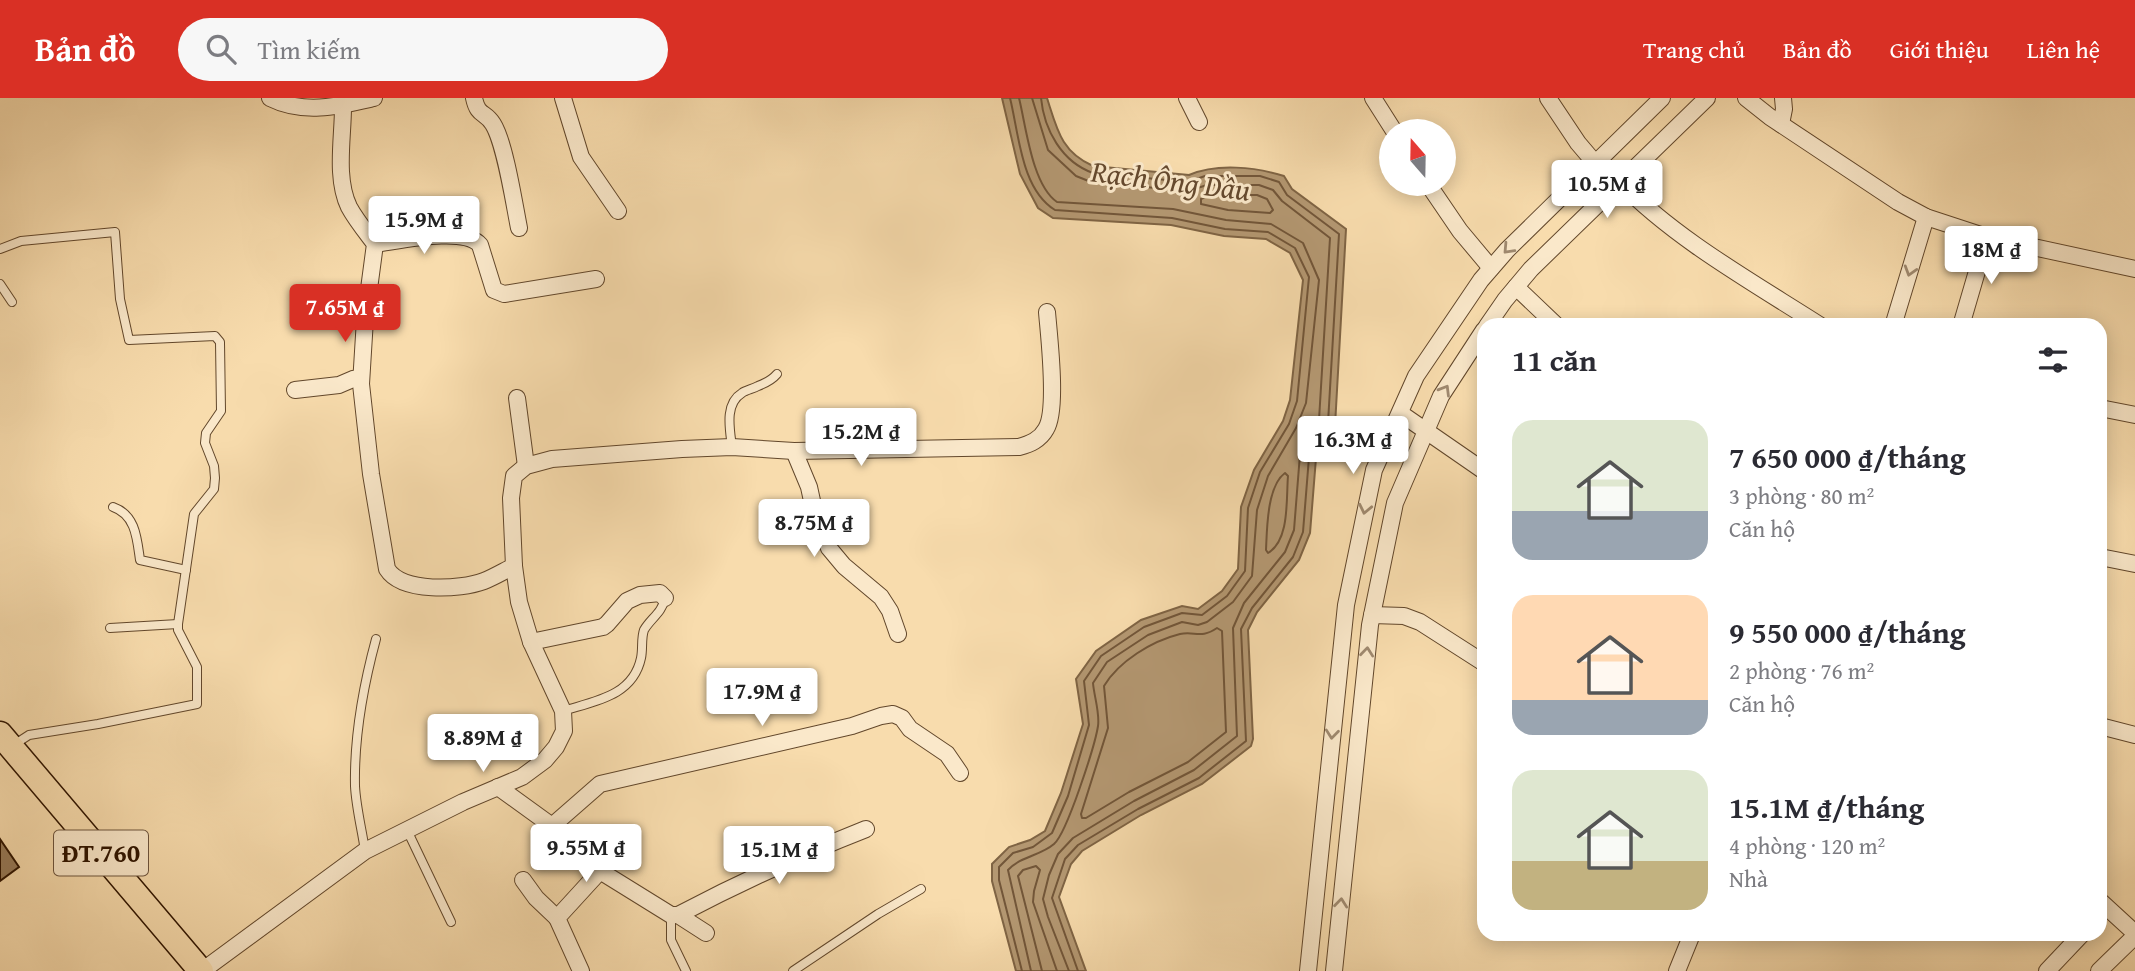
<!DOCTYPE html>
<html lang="vi">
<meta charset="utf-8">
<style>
body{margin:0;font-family:"Gentium Book Plus",serif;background:#f7f7f7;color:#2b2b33;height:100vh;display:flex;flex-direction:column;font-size:26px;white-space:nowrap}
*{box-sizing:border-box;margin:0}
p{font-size:23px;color:#7c7c81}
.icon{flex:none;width:38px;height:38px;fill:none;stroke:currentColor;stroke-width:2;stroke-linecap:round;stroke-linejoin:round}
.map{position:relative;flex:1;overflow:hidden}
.side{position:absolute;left:1477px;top:220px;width:630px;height:623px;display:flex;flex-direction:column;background:#fff;border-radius:21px;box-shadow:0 4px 18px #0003}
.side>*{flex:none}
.needle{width:46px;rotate:340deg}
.tools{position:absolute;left:1379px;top:21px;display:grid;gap:14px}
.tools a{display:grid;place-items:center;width:77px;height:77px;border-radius:50%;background:#fff;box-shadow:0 4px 18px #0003;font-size:35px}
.price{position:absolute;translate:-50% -60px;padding:0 16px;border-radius:7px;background:#fff;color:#222;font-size:23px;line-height:46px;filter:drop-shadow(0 2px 4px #0008)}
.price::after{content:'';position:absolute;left:50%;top:42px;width:21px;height:16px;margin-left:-10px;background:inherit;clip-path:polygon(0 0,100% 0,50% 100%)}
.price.active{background:#d93025;color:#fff}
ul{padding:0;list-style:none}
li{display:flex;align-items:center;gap:21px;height:175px;padding:0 35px}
li span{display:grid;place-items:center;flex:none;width:196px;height:140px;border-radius:21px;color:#555}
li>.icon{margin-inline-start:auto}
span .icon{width:84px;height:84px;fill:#fffc;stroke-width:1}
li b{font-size:30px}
h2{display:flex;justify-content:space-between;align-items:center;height:84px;padding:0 35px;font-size:30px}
header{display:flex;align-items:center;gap:42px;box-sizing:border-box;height:98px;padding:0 35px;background:#d93025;color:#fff}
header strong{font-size:33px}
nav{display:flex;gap:38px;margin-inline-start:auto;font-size:24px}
.search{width:490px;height:63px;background:#f7f7f7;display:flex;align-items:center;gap:18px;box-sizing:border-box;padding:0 24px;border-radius:38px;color:#7c7c81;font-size:26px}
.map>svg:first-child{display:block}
.water{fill:#b49872;stroke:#7f6444;stroke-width:2}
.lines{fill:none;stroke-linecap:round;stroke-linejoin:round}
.shore{stroke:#725639;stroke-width:2}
.building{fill:#987c5a;stroke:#301500;stroke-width:2}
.service-casing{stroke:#62472b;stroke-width:10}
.minor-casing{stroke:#62472b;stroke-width:18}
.primary-casing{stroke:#301500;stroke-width:27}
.service{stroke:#fae8ca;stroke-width:8}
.minor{stroke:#fae8ca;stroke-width:16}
.primary{stroke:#f8dcad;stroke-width:24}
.oneway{stroke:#9f896f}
.labels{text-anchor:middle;stroke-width:6;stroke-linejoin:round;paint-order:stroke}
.shield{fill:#fae8ca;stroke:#6d543d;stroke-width:2}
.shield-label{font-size:26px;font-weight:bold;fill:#301500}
.water-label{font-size:30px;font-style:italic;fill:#65492e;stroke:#fae8ca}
</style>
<header>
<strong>Bản đồ</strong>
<div class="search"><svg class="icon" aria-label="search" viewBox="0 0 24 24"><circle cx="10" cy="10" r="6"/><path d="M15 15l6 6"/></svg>Tìm kiếm</div>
<nav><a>Trang chủ</a><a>Bản đồ</a><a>Giới thiệu</a><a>Liên hệ</a></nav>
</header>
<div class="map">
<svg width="2135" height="873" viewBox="0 0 2135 873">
<rect width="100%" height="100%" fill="#f8dcad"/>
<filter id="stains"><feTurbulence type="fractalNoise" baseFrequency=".00286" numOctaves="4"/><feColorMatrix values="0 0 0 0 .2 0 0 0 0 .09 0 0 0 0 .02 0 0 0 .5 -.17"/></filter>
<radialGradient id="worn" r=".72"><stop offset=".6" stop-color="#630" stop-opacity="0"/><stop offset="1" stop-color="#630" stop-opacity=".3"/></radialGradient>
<path class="water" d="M1002 0H1047C1057 31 1061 54 1093 68L1189 77C1217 65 1255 69 1284 78L1292 91 1346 131 1335 328 1316 360 1310 435 1299 462 1257 514 1248 532 1253 641 1251 648 1202 686 1141 717 1082 753 1071 766 1059 799 1086 873H1016L992 783V766L1009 749 1030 742 1045 733 1061 695 1083 626 1076 581 1096 553 1141 522 1182 508 1198 511 1222 493 1238 471 1241 409 1254 372 1283 323 1290 302 1303 182 1290 155 1266 141 1224 138 1171 127 1053 120 1038 110 1020 76Z"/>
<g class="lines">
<g class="shore">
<path d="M1010 0C1019 36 1021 91 1055 112L1172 120 1225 131 1268 134 1295 150 1309 179 1297 303 1289 326 1260 374 1248 410 1245 473 1227 498 1202 517 1182 515 1144 529 1101 558 1084 583 1089 627 1068 698 1052 735 1033 749 1013 755 999 769V782L1022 873"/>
<path d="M1019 0C1026 28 1032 87 1057 104L1173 111 1226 122 1271 126 1303 145 1319 182 1306 305 1296 330 1268 378 1257 412 1252 478 1233 504 1207 524 1198 527 1182 524 1148 537 1107 564 1093 585C1094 598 1100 615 1098 628 1095 647 1067 735 1054 746 1040 758 1021 758 1008 772L1031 873"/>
<path d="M1032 0 1048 52 1076 78 1091 84 1188 93 1207 87H1259L1273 92 1282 103 1330 140 1319 322 1300 356 1294 432 1285 454 1244 505 1233 530 1237 638 1194 672 1134 703 1073 740 1058 756 1049 777 1043 801 1048 819 1069 873"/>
<path d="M1041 0C1044 32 1062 64 1093 75L1188 84 1205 78H1260L1279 84 1287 97 1339 136 1328 325 1309 359 1303 434 1293 459 1252 510 1241 531 1246 643 1199 680 1138 711 1078 747 1065 761 1052 800 1078 873"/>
<path d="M1209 97H1257L1267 101 1273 112 1270 115 1228 112 1201 106V101Z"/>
<path d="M1285 375 1288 378C1286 401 1290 442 1268 455L1266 452C1267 431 1267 388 1285 375Z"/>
<path d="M1217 530 1222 533 1226 634 1188 664 1129 694 1086 720H1082L1081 716 1108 630 1104 588C1119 563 1152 543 1180 536 1195 533 1201 541 1217 530Z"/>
<path d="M1042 873 1018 778 1023 772 1036 768 1040 772 1034 793 1033 804 1057 873"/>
</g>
</g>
<path class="building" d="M0 741 19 769 0 783Z"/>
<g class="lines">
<defs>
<g id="service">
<path d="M0 151 21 143 115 134 120 201 129 242 215 238 220 244 221 313 206 335 205 345 214 368 215 380 214 391 194 416 178 526V532L197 569V606L98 626 29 637 12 648"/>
<path d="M0 186 12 204"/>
<path d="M732 349C730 332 724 306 742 295 746 292 753 291 758 288 766 285 772 282 777 276"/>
<path d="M113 409C136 417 137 441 140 462L186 472"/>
<path d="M110 530 178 526"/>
<path d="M563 613C595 603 633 598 641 560 643 551 641 540 644 532 651 520 662 515 665 500"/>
<path d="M407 732 451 824"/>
<path d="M365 753C362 732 356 709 355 688 354 638 363 589 376 541"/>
<path d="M671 817V842L686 873"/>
<path d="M793 873 878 816 921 791"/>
</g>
<g id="minor">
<path d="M270 0C304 17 339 8 374 0"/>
<path d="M474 0C478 19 485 13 493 26 505 45 514 105 519 130"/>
<path d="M563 0 581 59 618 113"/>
<path d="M1187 0 1199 24"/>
<path d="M1373 0 1394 33"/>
<path d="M1548 0 1578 45 1595 65"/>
<path d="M1746 0 1770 19 1898 104 1926 119 1987 139 2135 171"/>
<path d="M343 9C343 40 335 80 349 109 356 122 366 134 375 146L365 221 361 286 371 376 387 471C402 495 460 492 484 483 494 479 504 473 514 468"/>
<path d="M1781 26 1784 11 1783 0"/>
<path d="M1620 84C1675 141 1754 185 1821 228"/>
<path d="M1428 86 1460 133 1491 170"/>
<path d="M375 146C399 143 464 128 480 147L494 192 504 196 596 181"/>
<path d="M1516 189 1557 228"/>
<path d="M1487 228 1505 202 1531 171 1707 0"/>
<path d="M1893 228 1926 119"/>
<path d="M1961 228 1987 139"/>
<path d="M295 292 339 287 353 281 361 280"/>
<path d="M517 300 526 368"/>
<path d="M2100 310 2135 317"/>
<path d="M1400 315 1484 373"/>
<path d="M794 353 809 389 814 412 829 450 844 468 881 499 890 513 898 536"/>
<path d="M2100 459 2135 466"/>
<path d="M1372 517 1404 518 1420 524 1484 565"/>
<path d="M531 544 603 529 607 526 627 503 640 497 660 495 665 500"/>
<path d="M2100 628 2135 637"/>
<path d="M498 689 552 728 600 773 671 817H678L706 835"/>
<path d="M552 728 600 686 852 628 881 618 893 616 902 620 910 631 947 656 960 675"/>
<path d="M523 782 536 800 557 820"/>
<path d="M2100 803 2135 835"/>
<path d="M678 817C739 785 802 756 866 731"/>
<path d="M202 873 365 753 463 704 522 679 545 662 556 649 564 633 563 613 531 544 519 504 514 468 511 400 514 378 526 368 552 361 682 351 732 349 794 353 1019 349C1030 346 1040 342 1046 331 1058 312 1049 239 1047 214"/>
<path d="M581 873 557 820 600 773"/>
<path d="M1308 873 1346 507 1374 372 1416 278 1481 182 1507 152 1662 0"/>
<path d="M1334 873 1370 527 1395 405 1441 298 1484 232"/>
<path d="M1677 873 1692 836"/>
<path d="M2047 873 2082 836"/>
<path d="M2099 873 2135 838"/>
</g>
<path id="primary" d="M0 636 201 873"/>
</defs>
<use href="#service" class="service-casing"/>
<use href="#minor" class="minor-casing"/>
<use href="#primary" class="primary-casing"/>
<use href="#service" class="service"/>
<use href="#minor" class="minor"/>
<use href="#primary" class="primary"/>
</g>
<defs><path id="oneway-chevron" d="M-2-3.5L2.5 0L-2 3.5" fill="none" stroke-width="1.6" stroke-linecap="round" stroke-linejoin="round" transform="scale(1.75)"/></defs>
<g class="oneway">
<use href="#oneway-chevron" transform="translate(1508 151) rotate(133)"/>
<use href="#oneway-chevron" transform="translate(1910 173) rotate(107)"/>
<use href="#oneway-chevron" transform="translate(1445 292) rotate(-59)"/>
<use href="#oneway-chevron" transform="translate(1365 411) rotate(102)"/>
<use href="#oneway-chevron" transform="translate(1367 554) rotate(-84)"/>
<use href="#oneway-chevron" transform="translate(1332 636) rotate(96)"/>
<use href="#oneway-chevron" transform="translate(1341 805) rotate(-84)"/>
</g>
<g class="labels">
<rect class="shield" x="54" y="732.5" width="94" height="45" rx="5"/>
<g class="shield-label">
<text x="101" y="764">ĐT.760</text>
</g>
<g class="water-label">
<text transform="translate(1171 83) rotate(7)" y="10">Rạch Ông Dầu</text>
</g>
</g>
<rect width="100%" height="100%" filter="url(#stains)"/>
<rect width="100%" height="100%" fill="url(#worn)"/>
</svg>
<div class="tools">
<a><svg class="needle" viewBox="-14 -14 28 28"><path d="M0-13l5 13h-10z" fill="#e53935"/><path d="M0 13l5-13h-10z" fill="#7c7c81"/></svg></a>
</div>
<b class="price" style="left:1607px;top:122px">10.5M ₫</b>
<b class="price" style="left:424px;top:158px">15.9M ₫</b>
<b class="price" style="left:1991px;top:188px">18M ₫</b>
<b class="price active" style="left:345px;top:246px">7.65M ₫</b>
<b class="price" style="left:861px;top:370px">15.2M ₫</b>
<b class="price" style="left:1353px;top:378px">16.3M ₫</b>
<b class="price" style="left:814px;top:461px">8.75M ₫</b>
<b class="price" style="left:762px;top:630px">17.9M ₫</b>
<b class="price" style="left:483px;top:676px">8.89M ₫</b>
<b class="price" style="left:586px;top:786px">9.55M ₫</b>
<b class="price" style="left:779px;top:788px">15.1M ₫</b>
<section class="side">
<h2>11 căn<svg class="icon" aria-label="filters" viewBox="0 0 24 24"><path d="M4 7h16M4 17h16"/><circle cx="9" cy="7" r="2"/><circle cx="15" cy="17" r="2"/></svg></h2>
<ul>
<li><span style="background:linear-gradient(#dfe7d0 65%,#9aa5b1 0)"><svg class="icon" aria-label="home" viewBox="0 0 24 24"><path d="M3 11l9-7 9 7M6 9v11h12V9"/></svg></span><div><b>7 650 000 ₫/tháng</b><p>3 phòng · 80 m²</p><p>Căn hộ</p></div></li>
<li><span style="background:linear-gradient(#ffd9b3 75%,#9aa5b1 0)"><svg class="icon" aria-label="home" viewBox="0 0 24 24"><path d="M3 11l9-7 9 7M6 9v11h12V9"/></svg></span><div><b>9 550 000 ₫/tháng</b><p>2 phòng · 76 m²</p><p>Căn hộ</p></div></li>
<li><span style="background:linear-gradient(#dfe7d0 65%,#c2b280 0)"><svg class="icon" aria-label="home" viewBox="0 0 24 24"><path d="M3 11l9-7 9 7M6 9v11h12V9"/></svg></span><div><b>15.1M ₫/tháng</b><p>4 phòng · 120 m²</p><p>Nhà</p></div></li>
</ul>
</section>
</div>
